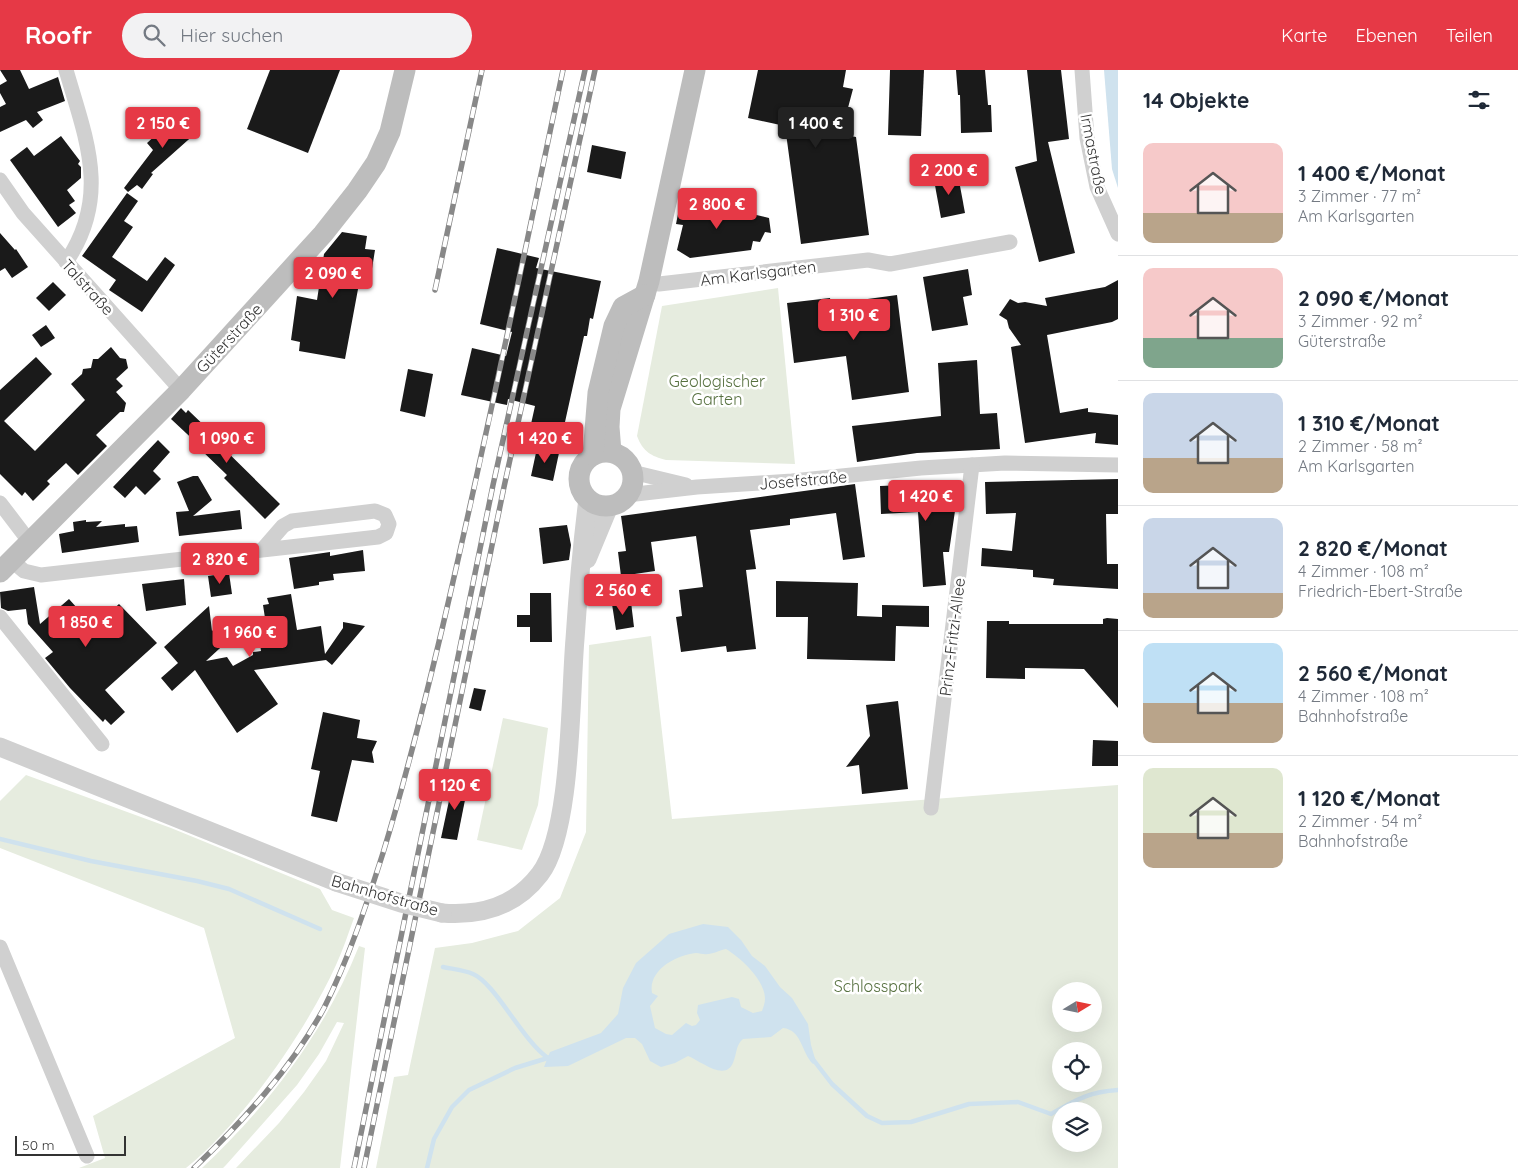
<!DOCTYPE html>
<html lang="de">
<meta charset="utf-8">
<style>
body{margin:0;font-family:Quicksand,sans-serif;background:#f2f2f3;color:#1f2937;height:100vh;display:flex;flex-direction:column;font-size:19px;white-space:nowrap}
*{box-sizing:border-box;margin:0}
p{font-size:16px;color:#747a83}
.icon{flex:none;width:28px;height:28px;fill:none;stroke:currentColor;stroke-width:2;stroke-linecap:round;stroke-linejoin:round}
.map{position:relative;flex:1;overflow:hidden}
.sheet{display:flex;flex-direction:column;background:#fff;width:400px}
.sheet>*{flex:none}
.needle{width:32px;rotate:80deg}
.fabs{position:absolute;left:1052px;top:912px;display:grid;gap:10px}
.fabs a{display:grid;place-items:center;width:50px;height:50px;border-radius:50%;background:#fff;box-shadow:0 5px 20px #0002;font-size:25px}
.scale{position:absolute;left:15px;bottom:12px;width:111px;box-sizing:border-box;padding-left:5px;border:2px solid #333;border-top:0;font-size:14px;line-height:18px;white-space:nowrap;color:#333;-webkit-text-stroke:4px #fff;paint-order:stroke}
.price{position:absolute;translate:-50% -42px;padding:0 11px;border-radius:5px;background:#e63946;color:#fff;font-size:16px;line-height:32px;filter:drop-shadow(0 1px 2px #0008)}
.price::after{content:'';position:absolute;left:50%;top:30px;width:15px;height:11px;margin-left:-8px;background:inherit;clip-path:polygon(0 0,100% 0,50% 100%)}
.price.active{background:#222;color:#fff}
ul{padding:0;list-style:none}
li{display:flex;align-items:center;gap:15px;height:125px;padding:0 25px}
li+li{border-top:1px solid #e0e1e3}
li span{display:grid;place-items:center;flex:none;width:140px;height:100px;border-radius:10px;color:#555}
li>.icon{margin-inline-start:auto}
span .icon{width:60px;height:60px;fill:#fffc;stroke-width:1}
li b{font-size:21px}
h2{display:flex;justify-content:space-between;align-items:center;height:60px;padding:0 25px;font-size:21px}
header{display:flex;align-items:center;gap:30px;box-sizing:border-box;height:70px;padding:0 25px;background:#e63946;color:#fff}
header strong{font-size:24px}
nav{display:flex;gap:28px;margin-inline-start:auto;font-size:18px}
.search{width:350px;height:45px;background:#f2f2f3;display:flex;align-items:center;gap:12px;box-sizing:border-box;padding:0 18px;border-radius:28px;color:#747a83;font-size:19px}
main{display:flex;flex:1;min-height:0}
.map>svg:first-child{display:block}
.green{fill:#e6ecdf;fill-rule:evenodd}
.water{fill:#cfe2ee;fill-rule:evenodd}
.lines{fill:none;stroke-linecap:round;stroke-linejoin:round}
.stream{stroke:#cfe2ee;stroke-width:4.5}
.building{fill:#1a1a1a}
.minor{stroke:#d0d0d0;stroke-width:15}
.tertiary{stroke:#d0d0d0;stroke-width:19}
.secondary{stroke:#bdbdbd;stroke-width:21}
.rail-casing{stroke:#888;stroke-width:5.5}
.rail{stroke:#fff;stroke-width:4;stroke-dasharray:11;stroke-linecap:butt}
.tertiary-bridge{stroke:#d0d0d0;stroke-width:19}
.labels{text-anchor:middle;stroke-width:5;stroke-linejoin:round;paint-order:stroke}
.street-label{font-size:16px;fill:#333;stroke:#fff}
.park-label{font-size:16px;fill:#56703f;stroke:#fff}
</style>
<header>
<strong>Roofr</strong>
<div class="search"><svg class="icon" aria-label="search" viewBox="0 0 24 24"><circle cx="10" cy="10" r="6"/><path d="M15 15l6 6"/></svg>Hier suchen</div>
<nav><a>Karte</a><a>Ebenen</a><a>Teilen</a></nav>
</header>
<main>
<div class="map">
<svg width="1118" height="1098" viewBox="0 0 1118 1098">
<rect width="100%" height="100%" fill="#fff"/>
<g class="green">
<path d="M778 218 795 394 666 390C651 386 643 382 637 366L662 236Z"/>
<path d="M651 566 672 749 1118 715V1098H376L394 1007 408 1005 435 878 472 873 518 861 560 828 586 762 589 575ZM1061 921H1094V954H1061ZM1061 981H1094V1014H1061ZM1061 1041H1094V1074H1061Z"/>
<path d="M503 648 548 658 538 735 522 780 477 770Z"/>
<path d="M26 705 171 758 320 819 332 840 354 848C348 864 343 880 336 895 306 961 243 1052 186 1098H79L105 1088 93 1046 235 968 204 858 0 778V731Z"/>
<path d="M359 876 365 878 340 1098H236L279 1053 304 1022 326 991 344 953 337 952 319 984 297 1015 226 1095 223 1098H202C269 1035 325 962 359 876Z"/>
</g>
<g class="water">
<path d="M1104 0H1118V118L1112 99Z"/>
<path d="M703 854 728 857 741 870 752 886 765 896 780 917 792 928 808 954 811 975 816 992 813 994C801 982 802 960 783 958L771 967 743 969C736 975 737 982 734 990 727 1014 701 991 688 986L675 993 661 997 650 991 642 974 635 968H626L568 996 544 997 550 982 601 963 618 944 623 918 636 893 669 864ZM726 879C741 888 765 910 765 929 765 933 763 938 762 941L753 943 741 937 739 929 732 927 698 935 697 943 700 950 696 955 692 956 686 953 672 965 666 964 655 958 650 936 658 926 652 923C648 900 676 885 696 883 700 883 704 885 708 884 713 884 720 880 726 879Z"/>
</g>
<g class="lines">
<g class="stream">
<path d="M0 769 91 791 197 811 229 819 320 859"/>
<path d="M443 897C452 899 464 900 473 904 495 913 522 970 548 988"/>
<path d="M812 988 832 1014 867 1046 882 1053 911 1052 969 1034 1018 1032 1051 1044C1076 1030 1088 1022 1118 1020"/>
<path d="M427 1098 434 1069 452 1037 469 1020 515 998 551 987"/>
</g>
</g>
<g class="building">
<path d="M0 0H20L29 19 58 7 65 31 37 42 43 50 33 58 26 50 0 62V37L6 34 0 23V15L7 11Z"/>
<path d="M270 0H340L308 83 247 59Z"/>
<path d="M758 0H846L843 17 853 19 841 64 856 67 869 165 801 174 785 56 748 48Z"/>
<path d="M890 0H924L921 66 888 65Z"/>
<path d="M956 0H985L988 35H991L992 62 961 63 960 25H958Z"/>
<path d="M1027 0H1061L1069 69 1048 72 1075 183 1039 192 1015 97 1037 91Z"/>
<path d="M180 43 197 62 151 103 153 104 142 119 137 115 128 122 124 118 153 80 147 73Z"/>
<path d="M61 66 80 91 78 94 81 97V108L67 120 75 131 69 135 76 143 58 157 10 90 27 77 34 86Z"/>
<path d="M592 75 626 82 621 109 587 102Z"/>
<path d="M958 105 965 143 941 148 934 110Z"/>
<path d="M127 123 138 131 124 151 133 157 112 187 147 211 165 187 175 195 142 242 109 220 116 210 82 186Z"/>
<path d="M681 129 688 131V129L769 148 771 163 765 162 760 172 753 171 751 180 690 188 677 180 683 155 676 154Z"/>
<path d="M342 162 367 166 365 179 375 180 371 205 361 203 345 289 299 281 300 272 291 270 297 226 317 230 324 184Z"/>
<path d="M0 163 15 180 16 179 28 197 12 208 5 198 0 201Z"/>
<path d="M497 178 539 188 536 198 601 211 593 249 590 248 587 266H584L565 352 570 353 568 364 531 354 535 336 508 329 507 335 502 334 461 325 472 278 506 286 512 262 480 254Z"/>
<path d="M968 199 972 225 963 227 968 255 932 261 923 207Z"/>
<path d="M1118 210V249L1112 252 1047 265 1060 343 1088 338V342L1118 345V375L1095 373 1096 363 1025 373 1011 277 1021 275 1009 258 1007 250 999 245 1010 229 1018 233 1025 232 1047 236 1045 228 1105 217Z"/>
<path d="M53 212 66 225 49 241 36 228Z"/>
<path d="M897 225 909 322 852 330 846 286 794 293 787 233 830 228 831 234Z"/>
<path d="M46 255 55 268 41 277 32 265Z"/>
<path d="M111 277 120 288 126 289 128 298 116 309 123 316 116 322 126 333 124 342H120L96 365 107 376 78 405 66 393 47 411 50 414 33 431 25 422 22 426 0 404V320L36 287 52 304 4 351 35 381 85 330 71 314 82 304 83 299 91 298 93 289H98Z"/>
<path d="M977 290 980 344 997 343 1000 379 917 383 857 392 852 356 941 346 938 293Z"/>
<path d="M408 299 433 304 425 347 400 341Z"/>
<path d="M181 338 186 343 188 340 213 364 211 366 280 434 265 449 224 408 227 405 199 378 201 377 171 349Z"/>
<path d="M158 370 170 382 153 401 161 409 145 425 136 416 125 428 113 417Z"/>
<path d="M537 378 559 383 553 411 531 406Z"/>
<path d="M193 406H198L212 430 193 446 240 440 242 459 179 466 176 442 189 441 177 412Z"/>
<path d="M1118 409V444H1106L1107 494H1118V519L1053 515 1054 509 1033 507V500L981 496 982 478 1012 481 1016 443 986 444 985 412Z"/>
<path d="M954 413 955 441 949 482H943L946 515 923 517 918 442 881 444 880 416Z"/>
<path d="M855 414 865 487 843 490 836 443 790 449V455L750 460 756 499 746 500 756 579 727 582 726 576 681 582 676 547 682 546 679 520 703 517 696 466 651 472 655 501 621 506 618 482 626 481 621 446Z"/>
<path d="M86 450V452L102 451 96 457 125 454V457L137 456 139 472 62 483 59 464 74 461 73 452Z"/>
<path d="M567 455 571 475 569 490 543 494 539 458Z"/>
<path d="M363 480 365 501 333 504 334 510 319 512V515L294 519 289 488 330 482V486Z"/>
<path d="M229 503 232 524 211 527 208 506Z"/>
<path d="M184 509 186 535 146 541 142 514Z"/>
<path d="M776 511 858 513 857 546 882 547V535L929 536V557L896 556 895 591 807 589 808 547H776Z"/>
<path d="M34 517 40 554 69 529 94 557 119 534 157 573 105 620 125 642 111 655 105 649 103 652 70 618 45 588 53 582 28 554 26 539 8 541 1 538 0 522Z"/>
<path d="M530 523H551L552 572H530V557H517V545H530Z"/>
<path d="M291 524 297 560 321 556 325 584 343 558V552L365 556 332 595 326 590 254 600 278 634 237 663 195 600 172 621 161 608 178 593 164 577 209 536 212 561 222 552 232 567 206 591 227 587 233 596 253 585V582L261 581 257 549 265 548 263 535 269 534 267 528Z"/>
<path d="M631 532 634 557 616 560 612 534Z"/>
<path d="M1107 548 1118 549V638L1084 599 1025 598V609L986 608 987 551H1009V554H1103V549Z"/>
<path d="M474 618 486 620 481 641 469 638Z"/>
<path d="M898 631 908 719 862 724 859 695 846 697 870 666 866 635Z"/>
<path d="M323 642 360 650 357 668 377 671 372 682 374 693 352 690 337 752 311 746 320 701 311 699Z"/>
<path d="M1093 670 1118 671V696H1092Z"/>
<path d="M453 712 468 715 457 770 441 768Z"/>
</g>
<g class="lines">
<g class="minor">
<path d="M1082 0 1087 68 1097 117 1118 164"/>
<path d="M0 110 23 143 181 320"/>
<path d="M66 192C111 126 86 69 66 0"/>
<path d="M649 211 659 214 868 190 890 194 1010 172"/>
<path d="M632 402 686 415"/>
<path d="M627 425 697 417 792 411 921 398 1005 393 1118 395"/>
<path d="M0 433 29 471"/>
<path d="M11 490 24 501 41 505 378 467 386 463 389 454 385 445 375 441 292 451 283 456 263 479"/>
<path d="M0 547 102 674"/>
<path d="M931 738 972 395"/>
<path d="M0 877 87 1086"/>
</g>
<g class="tertiary">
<path d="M587 489 609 436"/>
<path d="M0 677 336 812"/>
<path d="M442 843C481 846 515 837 540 804 572 762 570 626 575 569 578 523 582 476 588 429"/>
</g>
<g class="secondary">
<circle cx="606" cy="409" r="27"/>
<path d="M611 382 609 357 610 339 649 211 695 0"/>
<path d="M593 385 598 323 614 256 623 237 645 225"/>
<path d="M0 502 181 320 323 164 357 121 376 93 390 62 405 0"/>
</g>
<defs>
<g id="rail">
<path d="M435 220 482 0"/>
<path d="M194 1098C243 1051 292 998 324 938 349 888 366 836 383 783 406 708 425 631 443 555 486 371 524 185 563 0"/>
<path d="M354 1098 493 415 585 0"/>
<path d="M364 1098 504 417 595 0"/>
</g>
</defs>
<use href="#rail" class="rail-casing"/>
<use href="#rail" class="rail"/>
<path class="tertiary-bridge" d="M336 812 401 833 442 843"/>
</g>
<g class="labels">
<g class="street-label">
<text transform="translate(1094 84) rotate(79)" y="6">Irmastraße</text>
<text transform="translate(758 203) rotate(-7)" y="6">Am Karlsgarten</text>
<text transform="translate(88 217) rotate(48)" y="6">Talstraße</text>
<text transform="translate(229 268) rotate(-47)" y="6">Güterstraße</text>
<text transform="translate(803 410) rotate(-5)" y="6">Josefstraße</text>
<text transform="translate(952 567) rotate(-83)" y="6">Prinz-Fritzi-Allee</text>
<text transform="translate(385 825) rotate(16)" y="6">Bahnhofstraße</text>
</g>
<g class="park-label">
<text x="717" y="317">Geologischer<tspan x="717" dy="18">Garten</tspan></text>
<text x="878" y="922">Schlosspark</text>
</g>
</g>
</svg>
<div class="fabs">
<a><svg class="needle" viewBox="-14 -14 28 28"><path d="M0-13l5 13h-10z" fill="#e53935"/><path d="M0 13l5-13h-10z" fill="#747a83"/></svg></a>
<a><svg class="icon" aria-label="locate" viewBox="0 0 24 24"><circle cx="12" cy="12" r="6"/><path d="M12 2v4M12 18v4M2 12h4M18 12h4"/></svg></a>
<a><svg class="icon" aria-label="layers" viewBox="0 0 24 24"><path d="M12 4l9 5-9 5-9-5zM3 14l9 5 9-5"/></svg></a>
</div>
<div class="scale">50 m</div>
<b class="price" style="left:163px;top:79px">2 150 €</b>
<b class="price active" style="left:816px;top:79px">1 400 €</b>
<b class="price" style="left:949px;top:126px">2 200 €</b>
<b class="price" style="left:717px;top:160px">2 800 €</b>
<b class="price" style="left:333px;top:229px">2 090 €</b>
<b class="price" style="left:854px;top:271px">1 310 €</b>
<b class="price" style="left:227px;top:394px">1 090 €</b>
<b class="price" style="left:545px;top:394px">1 420 €</b>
<b class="price" style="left:926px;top:452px">1 420 €</b>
<b class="price" style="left:220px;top:515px">2 820 €</b>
<b class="price" style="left:623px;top:546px">2 560 €</b>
<b class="price" style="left:86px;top:578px">1 850 €</b>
<b class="price" style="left:250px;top:588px">1 960 €</b>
<b class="price" style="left:455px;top:741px">1 120 €</b>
</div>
<section class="sheet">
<h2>14 Objekte<svg class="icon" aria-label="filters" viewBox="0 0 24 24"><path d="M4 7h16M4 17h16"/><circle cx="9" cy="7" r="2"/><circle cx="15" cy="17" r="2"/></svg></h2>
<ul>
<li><span style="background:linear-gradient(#f6c9c9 70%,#b9a48a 0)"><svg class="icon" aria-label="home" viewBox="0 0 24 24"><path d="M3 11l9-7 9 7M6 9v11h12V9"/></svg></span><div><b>1 400 €/Monat</b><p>3 Zimmer · 77 m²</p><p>Am Karlsgarten</p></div></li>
<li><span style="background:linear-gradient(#f6c9c9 70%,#7fa58c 0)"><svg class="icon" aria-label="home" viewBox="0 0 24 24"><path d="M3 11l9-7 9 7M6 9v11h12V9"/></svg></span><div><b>2 090 €/Monat</b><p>3 Zimmer · 92 m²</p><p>Güterstraße</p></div></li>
<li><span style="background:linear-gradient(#c9d6e8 65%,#b9a48a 0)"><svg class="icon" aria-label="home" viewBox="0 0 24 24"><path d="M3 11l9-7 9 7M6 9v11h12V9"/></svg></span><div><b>1 310 €/Monat</b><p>2 Zimmer · 58 m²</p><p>Am Karlsgarten</p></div></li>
<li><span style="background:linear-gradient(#c9d6e8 75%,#b9a48a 0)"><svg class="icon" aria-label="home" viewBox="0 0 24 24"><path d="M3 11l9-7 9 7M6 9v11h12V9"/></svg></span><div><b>2 820 €/Monat</b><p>4 Zimmer · 108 m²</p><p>Friedrich-Ebert-Straße</p></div></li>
<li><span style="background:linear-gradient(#bfe0f5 60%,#b9a48a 0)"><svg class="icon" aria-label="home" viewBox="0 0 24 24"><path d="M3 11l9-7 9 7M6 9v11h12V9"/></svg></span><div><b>2 560 €/Monat</b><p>4 Zimmer · 108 m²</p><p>Bahnhofstraße</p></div></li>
<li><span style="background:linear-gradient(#dfe7d0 65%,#b9a48a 0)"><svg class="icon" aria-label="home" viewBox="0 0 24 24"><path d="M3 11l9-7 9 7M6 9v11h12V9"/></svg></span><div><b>1 120 €/Monat</b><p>2 Zimmer · 54 m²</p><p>Bahnhofstraße</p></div></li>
</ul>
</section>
</main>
